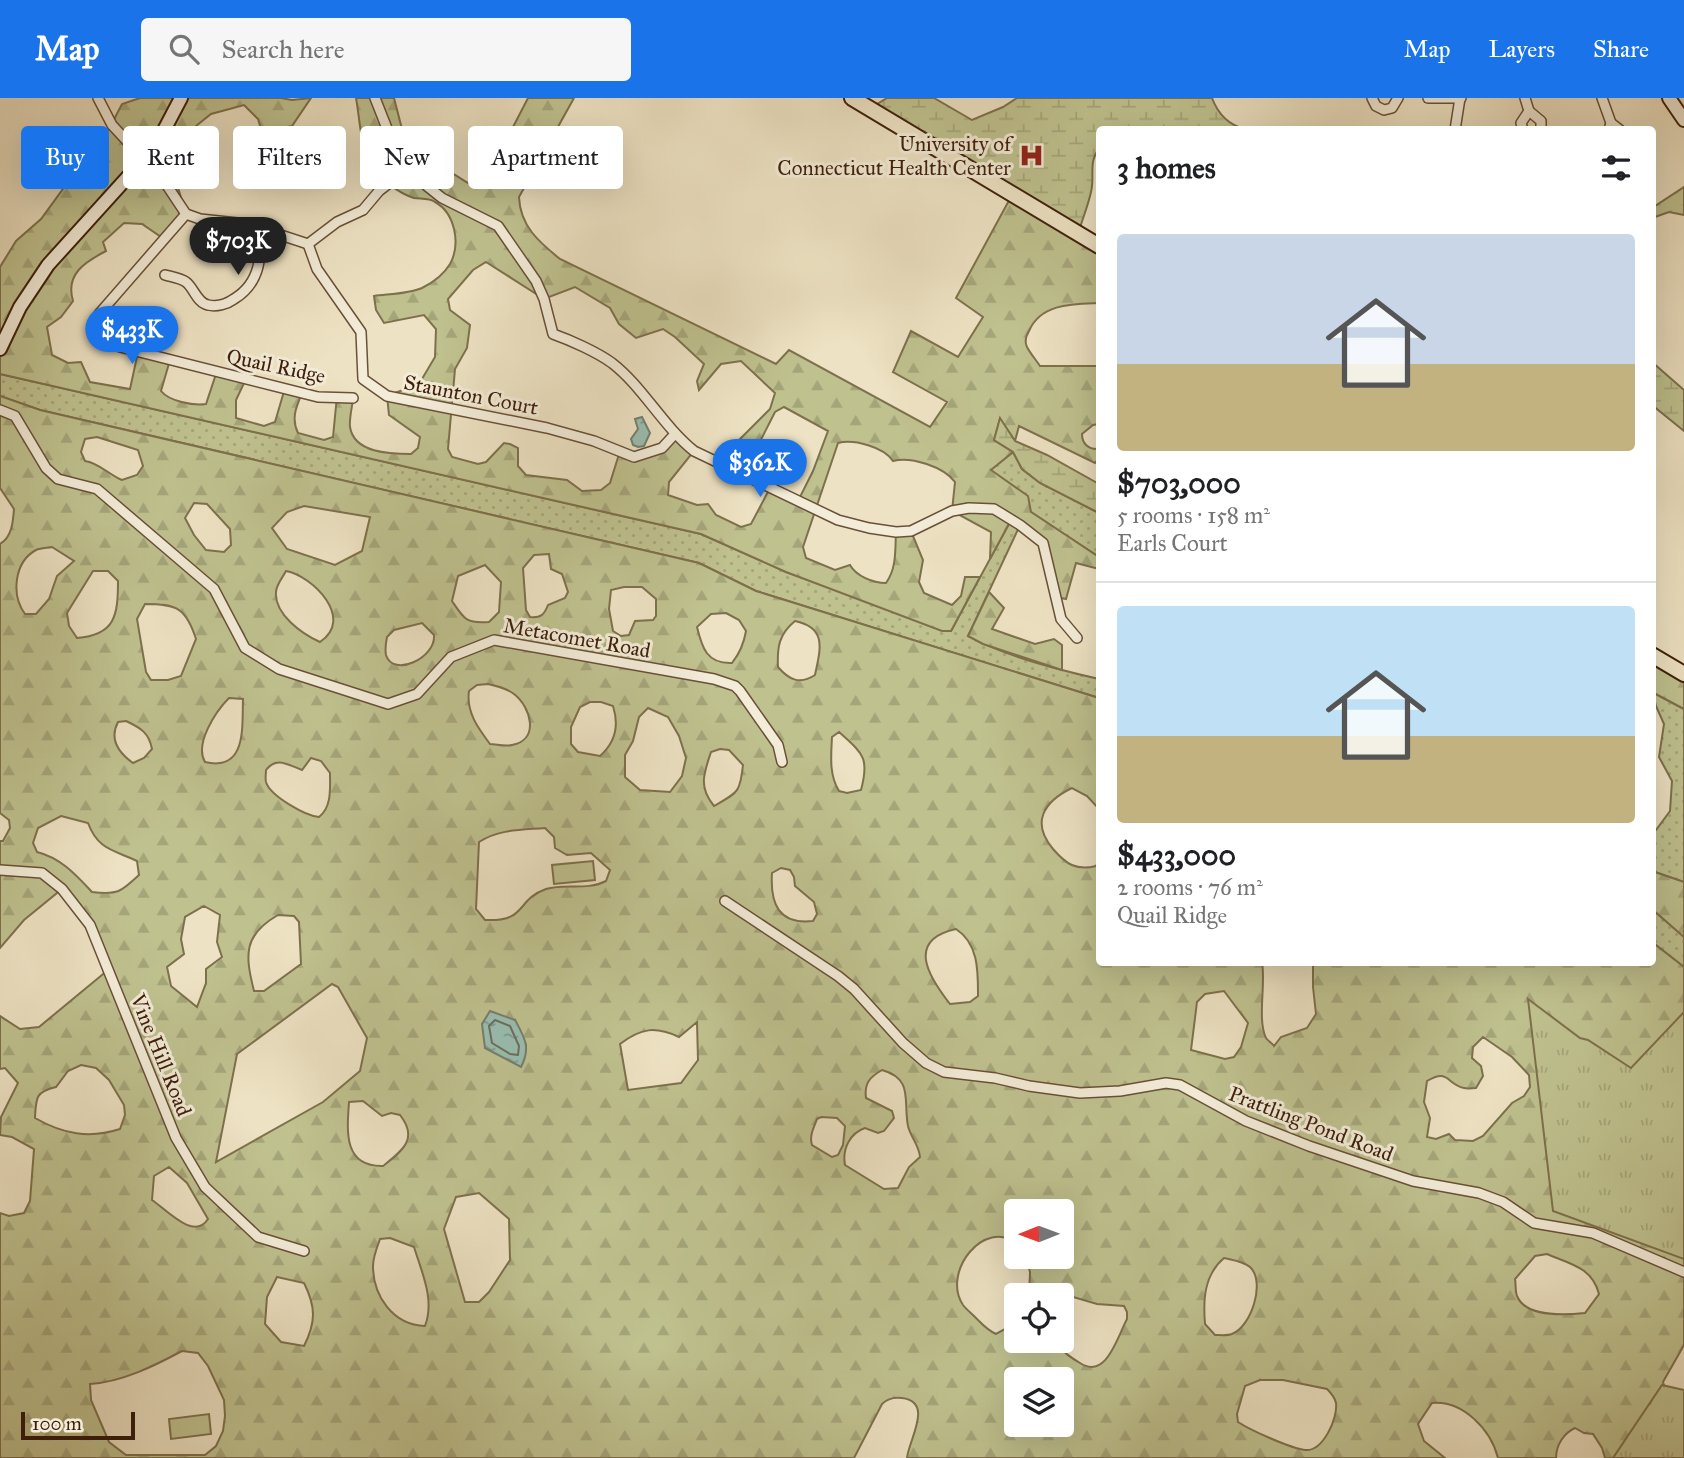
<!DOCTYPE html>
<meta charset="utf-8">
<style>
body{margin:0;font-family:"IM FELL Great Primer",serif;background:#f6f6f6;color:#202124;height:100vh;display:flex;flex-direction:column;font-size:26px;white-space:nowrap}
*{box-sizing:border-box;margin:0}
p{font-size:23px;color:#757577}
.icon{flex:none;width:38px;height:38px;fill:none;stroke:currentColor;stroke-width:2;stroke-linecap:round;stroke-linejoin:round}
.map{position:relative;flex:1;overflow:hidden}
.side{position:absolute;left:1096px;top:28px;width:560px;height:840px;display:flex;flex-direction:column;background:#fff;border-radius:7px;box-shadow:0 7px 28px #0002}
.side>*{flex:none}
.top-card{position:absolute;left:21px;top:28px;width:665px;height:63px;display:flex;gap:14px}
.needle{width:46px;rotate:269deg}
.controls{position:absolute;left:1004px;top:1101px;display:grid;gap:14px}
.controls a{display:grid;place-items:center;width:70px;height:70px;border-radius:7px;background:#fff;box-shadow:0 7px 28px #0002;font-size:35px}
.scale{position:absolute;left:21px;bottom:18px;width:114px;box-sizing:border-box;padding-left:7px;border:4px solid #3e1f0a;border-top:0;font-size:19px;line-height:24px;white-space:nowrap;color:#3e1f0a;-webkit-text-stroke:5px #f3ecd8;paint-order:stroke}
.price{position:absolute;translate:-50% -60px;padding:0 16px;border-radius:24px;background:#1a73e8;color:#fff;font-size:23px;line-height:46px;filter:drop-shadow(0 2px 4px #0008)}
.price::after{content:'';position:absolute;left:50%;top:42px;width:21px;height:16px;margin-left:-10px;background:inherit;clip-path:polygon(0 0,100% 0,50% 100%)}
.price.selected{background:#222;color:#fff}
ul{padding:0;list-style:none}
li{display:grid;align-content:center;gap:14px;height:371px;padding:0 21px}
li+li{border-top:2px solid #e0e0e0}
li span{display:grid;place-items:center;height:217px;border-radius:7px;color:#555}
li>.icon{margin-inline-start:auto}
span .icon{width:126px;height:126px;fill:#fffc;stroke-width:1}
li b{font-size:30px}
h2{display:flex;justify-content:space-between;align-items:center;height:84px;padding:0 21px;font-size:30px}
.chip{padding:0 24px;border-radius:7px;background:#fff;box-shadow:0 7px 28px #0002;font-size:24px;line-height:63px}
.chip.selected{background:#1a73e8;color:#fff}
header{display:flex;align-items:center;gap:42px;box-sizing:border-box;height:98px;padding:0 35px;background:#1a73e8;color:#fff}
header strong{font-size:33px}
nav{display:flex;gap:38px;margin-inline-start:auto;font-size:24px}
.search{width:490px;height:63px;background:#f6f6f6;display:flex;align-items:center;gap:18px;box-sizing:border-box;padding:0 24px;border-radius:7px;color:#757577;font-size:26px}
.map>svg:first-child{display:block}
.grass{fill:url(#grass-dots);stroke:#7e704c;stroke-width:2}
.forest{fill:url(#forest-firs);stroke:#7e704c;stroke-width:2;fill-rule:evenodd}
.wetland{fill:url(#wetland-marsh);stroke:#7e704c;stroke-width:2}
.park{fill:url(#park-tufts);stroke:#7e704c;stroke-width:2}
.pitch{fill:#bfc18f;stroke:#7e704c;stroke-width:2}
.water{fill:url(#water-ripples);stroke:#757e6e;stroke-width:2}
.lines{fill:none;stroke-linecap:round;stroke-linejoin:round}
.shore{stroke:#6c6e5e;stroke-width:2}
.street-casing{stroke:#6a5038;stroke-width:12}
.secondary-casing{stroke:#3e1f0a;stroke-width:16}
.primary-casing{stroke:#3e1f0a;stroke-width:18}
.street{stroke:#f3ecd8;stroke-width:9}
.secondary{stroke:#f3ecd8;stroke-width:12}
.primary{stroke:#ede2c3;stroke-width:14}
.labels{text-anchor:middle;stroke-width:6;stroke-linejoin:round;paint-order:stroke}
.poi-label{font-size:21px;fill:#3e1f0a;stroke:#f3ecd8;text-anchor:end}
.street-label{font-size:21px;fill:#3e1f0a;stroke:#f3ecd8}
</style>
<header>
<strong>Map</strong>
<div class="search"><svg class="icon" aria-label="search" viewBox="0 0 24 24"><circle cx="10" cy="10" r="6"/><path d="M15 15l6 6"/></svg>Search here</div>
<nav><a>Map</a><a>Layers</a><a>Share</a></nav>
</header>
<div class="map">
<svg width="1684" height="1360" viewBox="0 0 1684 1360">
<defs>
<pattern id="grass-dots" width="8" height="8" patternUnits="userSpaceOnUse" patternTransform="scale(1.75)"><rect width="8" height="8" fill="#bfc18f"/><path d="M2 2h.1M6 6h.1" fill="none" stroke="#a5a57a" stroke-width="1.8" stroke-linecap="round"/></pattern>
<pattern id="forest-firs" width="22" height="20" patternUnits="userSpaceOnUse" patternTransform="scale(1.75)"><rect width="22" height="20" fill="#bfc18f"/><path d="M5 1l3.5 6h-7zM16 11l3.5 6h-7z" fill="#a5a57a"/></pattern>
<pattern id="wetland-marsh" width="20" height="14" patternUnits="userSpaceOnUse" patternTransform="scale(1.75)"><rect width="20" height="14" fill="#bfc18f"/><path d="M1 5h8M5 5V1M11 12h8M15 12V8" fill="none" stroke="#a5a57a"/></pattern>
<pattern id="park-tufts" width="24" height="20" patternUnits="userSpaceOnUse" patternTransform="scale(1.75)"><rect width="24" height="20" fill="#bfc18f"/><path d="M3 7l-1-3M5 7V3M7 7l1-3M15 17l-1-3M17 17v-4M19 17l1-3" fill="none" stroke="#a5a57a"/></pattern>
<pattern id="water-ripples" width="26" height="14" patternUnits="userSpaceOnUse" patternTransform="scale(1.75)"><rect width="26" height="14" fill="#99beb1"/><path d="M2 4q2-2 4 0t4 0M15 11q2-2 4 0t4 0" fill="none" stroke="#7e9a8e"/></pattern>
</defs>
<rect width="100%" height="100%" fill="#ede2c3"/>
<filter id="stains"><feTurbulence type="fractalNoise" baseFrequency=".00286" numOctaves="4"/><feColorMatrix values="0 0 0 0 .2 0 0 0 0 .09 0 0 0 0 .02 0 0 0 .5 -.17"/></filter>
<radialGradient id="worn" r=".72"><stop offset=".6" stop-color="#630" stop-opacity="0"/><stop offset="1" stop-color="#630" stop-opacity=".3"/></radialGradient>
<g class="grass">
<path d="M0 276 701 436 786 474 951 533 1011 422 1020 427 968 538C1004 558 1059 572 1099 581V600L756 493 699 465 40 312 0 298Z"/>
<path d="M1013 354 1022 371 1040 385 1099 415V459L1031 414 990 372Z"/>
<path d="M1652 594 1684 611V784L1652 773V732H1656L1670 713 1672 683 1659 659 1664 626 1652 599Z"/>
<path d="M1652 811 1684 839V869L1652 844Z"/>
</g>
<g class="forest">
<path d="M140 0H281L292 2 311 0 292 28 262 34 258 21 244 7 211 16 196 28 176 83 186 116 164 141 142 126 124 125 103 144 106 153C85 164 65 176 73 203L61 219 47 229 52 257 68 265 81 264 90 284 130 291 138 254 170 262 161 293C169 303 193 308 206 306L217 273 246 281 236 302V320L264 328 275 324 285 290 302 295C296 309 291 321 298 335L324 342 333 339 337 298 353 301C352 310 349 321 350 329 354 355 390 356 411 356L418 350 420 339 389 317 387 298 419 286 435 259 436 231 424 217 384 225 376 212 374 198C388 196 408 196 422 190 432 185 444 176 450 166 461 146 455 115 435 104 430 100 421 101 414 100 398 95 382 82 372 68 360 49 360 21 356 0H394L402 31 422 56 476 90 512 31 528 0H574L519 99C520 128 539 144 560 161L776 266 789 252 930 329 947 304 893 274 911 233 958 259 983 219 956 200 1012 97 1099 148V205C1074 206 1041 205 1029 233 1026 238 1024 243 1027 249 1030 255 1036 262 1040 268H1099V326L1093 327 1082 336C1082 345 1088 352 1099 351V360L1095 365 1019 328 1015 343 1000 321 994 342 1013 354 991 372 1028 398 1031 414 1099 459V471L1076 465 1066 501 1056 499 1043 445 1011 422 990 461 991 434 952 413 955 384C944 369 911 358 893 363 884 349 854 341 838 345L803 449 806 460 835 472 850 467C856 478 873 485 886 485 897 470 895 451 896 434L911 433 923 462 919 484 924 495 952 507 961 498 965 479H980L951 533H942L786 474 701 436 0 276V169L16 143 41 121 71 80 96 56 122 6ZM486 164 544 201 575 189 610 210 619 226 636 240 663 231 675 239 704 266 697 283 699 292 721 266 741 263 775 295 770 311 725 356 727 369 743 377 775 314 784 309 828 333 813 373 798 403 770 390 751 426 741 429 716 417 708 406 697 407 668 397 669 384 694 353 674 337 662 350 635 359 620 353 610 385 601 392 582 393 567 382 526 377 518 368V350L510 346 504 345 486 364 478 366 452 359 448 351 455 271 467 250 470 227 450 212 448 201 473 172Z"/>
<path d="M0 298 40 312 699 465 756 493 1099 600V711L1087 698 1072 690C1043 704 1031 725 1053 751 1066 766 1076 773 1096 768L1099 762V864L1262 865C1266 885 1257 922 1266 940 1268 943 1272 945 1274 948L1281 939 1307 930 1316 916 1313 889V865L1652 864V844L1684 869V1247L1663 1284 1684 1360H1605L1602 1350 1593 1336 1584 1335 1575 1330C1564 1335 1556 1347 1556 1360H1498C1491 1332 1463 1302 1432 1305L1418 1326 1424 1343 1445 1360H907C909 1341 934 1304 902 1300 894 1299 887 1301 882 1306L854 1360H0V1115L9 1118 24 1115 30 1103 34 1051 12 1039 0 1037 1 1019 18 985 5 970 0 971V918L20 931 39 929 108 872 90 827 62 791 24 822 0 850V743H3L10 730 9 722 0 715V446C12 439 13 424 14 411L0 390ZM97 339 138 352 143 368 137 377 122 382C108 376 99 365 85 363L81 354 85 341ZM194 405 207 406 230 431 231 447 224 454 206 452 194 437 185 420ZM304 408 370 419 362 453 335 467 287 451 272 430 287 414ZM52 449 74 463 57 478 49 501 36 516H25C11 497 14 464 36 452 41 450 47 450 52 449ZM549 456 551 471 562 476 568 494 565 500 548 507C544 517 541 520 530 519L526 512 523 470 534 457ZM485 467 501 484 499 514 489 524C466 526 464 521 452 503L458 478ZM93 473H108L118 483C118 518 115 537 77 540L69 528 67 515ZM286 473C313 478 355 521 320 544 302 536 274 516 276 494 276 487 283 479 286 473ZM624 489H642L656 501V518L653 522 635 523 629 537 621 538 613 533 609 511 611 492ZM145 506C177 506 186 510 196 541L181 578 168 582H151L146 574 137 521ZM726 515 739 522 746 533C744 545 740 555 732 565 707 566 702 550 697 529L711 516ZM795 523C828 530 820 552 815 577 800 587 789 582 778 569 777 549 779 536 795 523ZM422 525 434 537C436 560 393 580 386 557 385 552 386 544 387 539L394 532ZM488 586C497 588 506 590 514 596 531 609 540 642 512 647 505 649 496 646 490 646 478 630 466 614 469 593L477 587ZM229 600 243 601C242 629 247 674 205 664 194 646 216 613 229 600ZM590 604H601L613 608C619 627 616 644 600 658L578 654 571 646V629L580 609ZM648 610 668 619 679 638 686 660 682 678 670 694 640 692 625 679V657L633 643 639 619ZM126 623C141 630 149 635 152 651L144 660 133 665C119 655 109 641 118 624ZM839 634C862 655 870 659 861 692L847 695 839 693C829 677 831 658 832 639ZM720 651 729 652 743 667C740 695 738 694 714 708 698 689 704 675 711 654ZM311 660 321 663 330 675C330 690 332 709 319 719 306 718 270 698 266 684 265 680 266 676 266 672 277 658 288 667 302 672ZM61 718 88 725C98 752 114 752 137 763L139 777C121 794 118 797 92 794 76 777 61 760 37 754L33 745 38 730ZM545 730 554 739 555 750 567 757 591 755 610 772 606 783C587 793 565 785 546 791 515 802 528 824 485 822L476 811 479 744C499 731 522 732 545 730ZM781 770 790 772 794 779 795 788 814 804 817 816 813 823C779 827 770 806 772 775ZM204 808 220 817 217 844 222 859 206 871V885L197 909 171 888 167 869 184 856 181 841 185 819ZM278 817 294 818 299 824 301 866 264 893H254C245 857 243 837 278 817ZM956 831C979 846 978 874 978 898L970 904 950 906C928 878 906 842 956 831ZM332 886 338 889 367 940 360 973 323 1004 216 1064 237 956ZM1224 893 1248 925 1241 949 1234 959 1225 961 1191 952 1197 904 1205 896ZM515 922 526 947 521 968 486 950ZM697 924 698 962 681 985 628 992 620 946C641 930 655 928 679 939ZM1483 939 1512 959 1529 977 1530 989 1524 998 1512 1005 1483 1038 1473 1043 1455 1042 1449 1036 1436 1041 1427 1039 1430 1020 1424 1004 1427 983C1449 970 1446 986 1464 990 1468 991 1472 990 1476 990L1483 978 1481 968 1472 960 1473 949ZM81 967 96 970 109 982 124 1007 125 1017 120 1031C89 1041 63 1036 35 1020 36 1000 35 994 56 989L68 973ZM882 972C914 981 903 1003 908 1028 911 1040 919 1047 920 1059L909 1069 898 1090 884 1091 845 1067C842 1051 850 1035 865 1030L878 1035 884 1033 894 1020 892 1013 866 1000C864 985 870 979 882 972ZM363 1003 382 1018 391 1015 400 1017C419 1041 402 1053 383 1068 343 1069 347 1033 349 1004ZM821 1019 837 1020 845 1028 843 1047 838 1057 832 1059 812 1047C809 1038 814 1029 817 1021ZM169 1069 187 1085 208 1121C194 1143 167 1112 152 1102L154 1078ZM479 1095 509 1121 510 1162 489 1194 479 1204H465L444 1131 456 1099ZM1017 1113H1062V1158L1026 1159 1030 1174 1029 1197H1062V1203L1070 1198 1097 1206 1124 1208 1127 1214V1221C1117 1240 1106 1282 1080 1265 1070 1259 1062 1254 1057 1243L1017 1242V1218L1007 1230 996 1236C987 1232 982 1226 975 1219 971 1215 966 1211 963 1207 941 1174 985 1119 1017 1146ZM390 1140 414 1149C422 1175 435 1202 425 1228 393 1227 373 1198 373 1168 373 1159 377 1149 380 1141ZM1547 1156C1570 1166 1592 1169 1599 1196L1585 1215C1566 1217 1526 1220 1517 1198 1515 1193 1516 1186 1515 1181L1535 1158ZM1224 1160C1232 1162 1243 1163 1250 1169 1266 1184 1251 1229 1232 1236 1227 1238 1220 1237 1215 1237L1205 1226C1203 1202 1204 1177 1224 1160ZM277 1179 304 1185C316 1209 316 1224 304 1248L281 1244 265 1226 267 1199ZM182 1253 198 1255 208 1268 224 1302 225 1318 223 1333 216 1348 205 1357H126L109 1344 91 1302 90 1286C122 1284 154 1268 182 1253ZM1017 1281H1062V1326H1017ZM1260 1282H1283L1327 1291C1331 1295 1335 1300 1336 1305 1338 1320 1323 1354 1305 1352 1290 1350 1250 1332 1238 1324L1237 1316 1245 1288Z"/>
<path d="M989 494 1004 510 992 531 1035 546 1054 541 1062 547V572L983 546 968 538Z"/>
<path d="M1652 557 1684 576V611L1652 594Z"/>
<path d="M1652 773 1684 784V839L1652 811Z"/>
</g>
<g class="wetland">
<path d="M887 0H934L972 22 1003 9 1017 0H1212C1218 16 1228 27 1245 31L1099 32V51C1088 64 1095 79 1091 94 1088 108 1082 122 1078 136L869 11Z"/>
<path d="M1684 89V117L1669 114 1652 120V110Z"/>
<path d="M1652 264 1684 292V333L1652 307Z"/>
<path d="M1000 320 1015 343 1047 357 1099 386V415L1040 385 1022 371 1013 354 994 342Z"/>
</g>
<g class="park">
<path d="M1528 901 1580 940 1588 942 1631 970 1684 914V1161L1553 1113Z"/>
<path d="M1662 1287 1684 1292V1360H1613Z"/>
</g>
<g class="pitch">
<path d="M593 763 595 782 554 786 552 767Z"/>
<path d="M209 1316 211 1336 171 1341 169 1321Z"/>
</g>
<g class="water">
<path d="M642 319 650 335 644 348 638 349 633 347 631 341 638 331 635 321Z"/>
<path d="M490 913 515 922C525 940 531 950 521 969L485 950 482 926Z"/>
</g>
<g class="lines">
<path class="shore" d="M495 922 510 928 519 948 518 957 510 956 492 945 489 928Z"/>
<defs>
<g id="street">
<path d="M98 0 112 27 164 83 186 116 200 121 247 126 308 146"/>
<path d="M375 0 388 33 417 80 442 100 498 128 536 183 544 201 553 236C570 242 597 254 612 265 643 289 662 327 694 353L838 422 869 430 896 434 911 433 952 413 969 410 994 411 1020 427 1043 445 1061 521 1077 540"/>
<path d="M1372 0 1376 8 1384 12 1392 10 1398 0"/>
<path d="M1428 0H1461"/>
<path d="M1525 0 1529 13"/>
<path d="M1602 0 1611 25"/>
<path d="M1455 32 1460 0"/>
<path d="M1523 32 1521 25 1529 13 1541 23V32"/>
<path d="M1609 32 1611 25 1620 32"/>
<path d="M150 53C161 63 168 67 164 83"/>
<path d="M186 116 99 216 98 233C106 243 112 247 124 250L318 299 353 300"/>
<path d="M308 146 317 171 361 234 363 281 387 298 547 330 594 343 634 359 662 350 674 337"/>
<path d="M308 146 337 124 363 112 379 93 410 69"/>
<path d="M165 177C172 179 180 180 186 184 194 190 197 205 208 207 217 209 227 206 234 201 259 186 266 155 254 129"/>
<path d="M0 312 15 318 46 370 58 381 97 391 214 491 245 550 279 571 388 606 417 596 451 559 494 542 714 581 735 588 740 593 778 647 782 664"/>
<path d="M0 772 42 775 62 791 90 827 176 1040 205 1089 258 1139 304 1153"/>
<path d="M725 803 838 878 854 891 903 945 926 965 944 974 995 980 1029 988 1080 995 1120 993 1166 985 1180 987 1246 1023 1309 1048 1413 1083 1479 1095 1503 1104 1534 1125 1593 1135 1684 1174"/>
</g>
<g id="secondary">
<path d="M1669 0 1684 22"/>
<path d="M0 251 20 209 48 167 144 61 161 38 181 0"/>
</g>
<g id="primary">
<path d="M852 0 1099 148"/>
<path d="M1652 557 1684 576"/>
</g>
</defs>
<use href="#street" class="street-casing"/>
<use href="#secondary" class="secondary-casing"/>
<use href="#primary" class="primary-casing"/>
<use href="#street" class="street"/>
<use href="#secondary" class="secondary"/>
<use href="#primary" class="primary"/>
</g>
<defs>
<symbol id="hospital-bare" viewBox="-9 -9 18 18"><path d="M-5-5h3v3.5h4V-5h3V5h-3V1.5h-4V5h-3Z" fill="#8f2418" stroke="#f3ecd8" stroke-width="2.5" paint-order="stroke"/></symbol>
</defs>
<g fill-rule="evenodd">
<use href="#hospital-bare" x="1014" y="40" width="35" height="35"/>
</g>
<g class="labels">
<g class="poi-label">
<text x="1011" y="53">University of<tspan x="1011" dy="24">Connecticut Health Center</tspan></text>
</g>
<g class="street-label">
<text transform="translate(276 268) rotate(12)" y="7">Quail Ridge</text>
<text transform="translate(471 297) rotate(11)" y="7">Staunton Court</text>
<text transform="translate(577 540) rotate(10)" y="7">Metacomet Road</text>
<text transform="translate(161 957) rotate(68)" y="7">Vine Hill Road</text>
<text transform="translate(1311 1026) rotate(21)" y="7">Prattling Pond Road</text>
</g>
</g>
<rect width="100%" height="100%" filter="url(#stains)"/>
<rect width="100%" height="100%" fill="url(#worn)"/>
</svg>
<div class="controls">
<a><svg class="needle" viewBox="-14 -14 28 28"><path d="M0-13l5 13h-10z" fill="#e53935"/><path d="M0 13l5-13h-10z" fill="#757577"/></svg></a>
<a><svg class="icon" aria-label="locate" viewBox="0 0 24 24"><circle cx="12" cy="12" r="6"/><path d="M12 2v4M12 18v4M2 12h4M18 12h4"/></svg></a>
<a><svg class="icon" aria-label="layers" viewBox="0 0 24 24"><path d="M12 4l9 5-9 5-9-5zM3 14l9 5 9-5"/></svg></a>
</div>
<div class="scale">100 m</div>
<b class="price selected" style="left:238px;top:179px">$703K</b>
<b class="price" style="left:132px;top:268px">$433K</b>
<b class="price" style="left:760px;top:401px">$362K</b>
<div class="top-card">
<a class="chip selected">Buy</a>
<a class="chip">Rent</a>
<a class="chip">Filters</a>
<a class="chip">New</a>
<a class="chip">Apartment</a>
</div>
<section class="side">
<h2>3 homes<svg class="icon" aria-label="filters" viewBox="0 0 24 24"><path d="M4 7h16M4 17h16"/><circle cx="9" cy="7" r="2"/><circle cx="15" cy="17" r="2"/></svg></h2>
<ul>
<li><span style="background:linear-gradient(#c9d6e8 60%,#c2b280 0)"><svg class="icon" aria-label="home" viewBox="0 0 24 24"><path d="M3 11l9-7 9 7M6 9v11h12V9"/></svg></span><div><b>$703,000</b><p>5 rooms · 158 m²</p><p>Earls Court</p></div></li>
<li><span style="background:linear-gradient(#bfe0f5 60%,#c2b280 0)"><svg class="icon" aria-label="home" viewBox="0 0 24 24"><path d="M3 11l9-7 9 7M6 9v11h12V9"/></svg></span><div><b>$433,000</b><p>2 rooms · 76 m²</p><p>Quail Ridge</p></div></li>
</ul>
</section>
</div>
